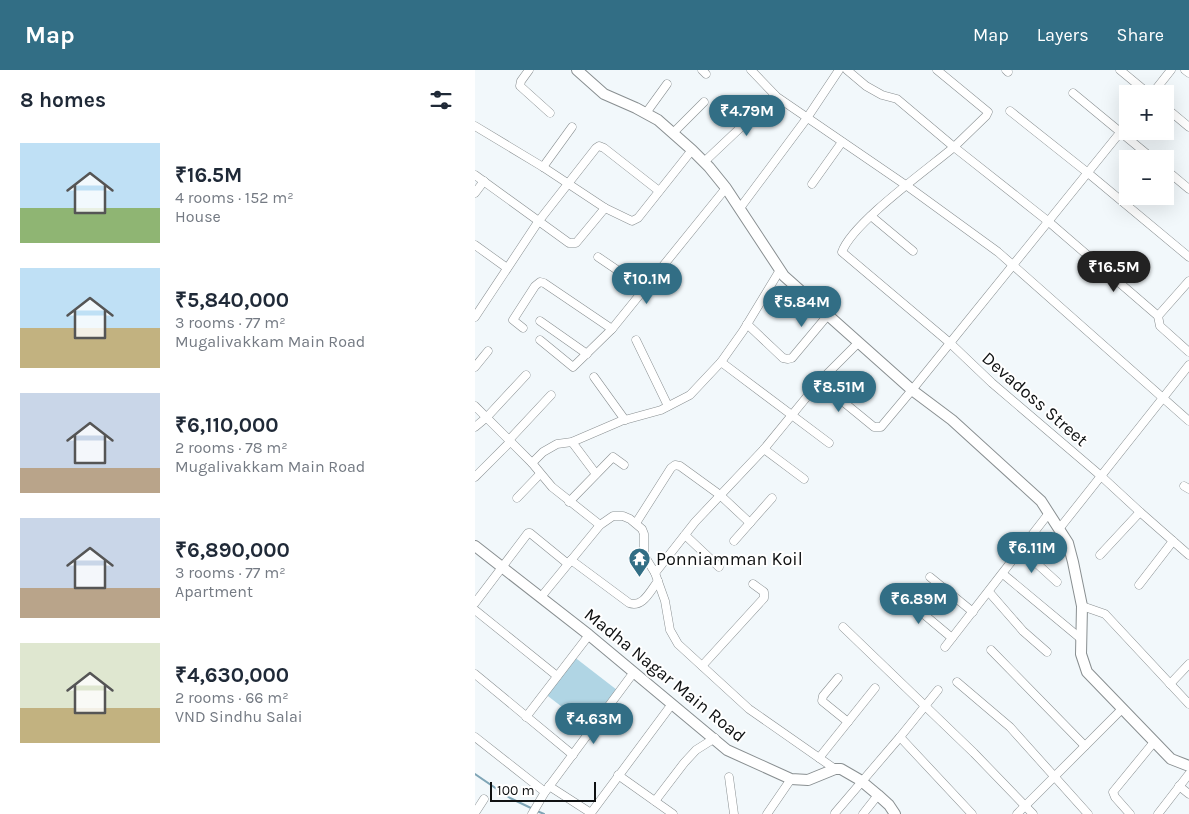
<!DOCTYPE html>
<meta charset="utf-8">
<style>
body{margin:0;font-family:Karla,sans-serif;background:#f6f6f7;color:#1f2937;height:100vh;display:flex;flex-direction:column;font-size:19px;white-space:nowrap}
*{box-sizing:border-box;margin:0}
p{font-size:16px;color:#747a83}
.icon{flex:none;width:28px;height:28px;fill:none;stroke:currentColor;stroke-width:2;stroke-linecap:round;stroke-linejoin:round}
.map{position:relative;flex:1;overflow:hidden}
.details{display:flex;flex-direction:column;background:#fff;width:475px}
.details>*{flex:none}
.fabs{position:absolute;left:644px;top:15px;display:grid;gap:10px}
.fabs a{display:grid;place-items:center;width:55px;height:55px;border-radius:0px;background:#fff;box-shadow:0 5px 20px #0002;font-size:25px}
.scale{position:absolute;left:15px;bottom:12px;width:106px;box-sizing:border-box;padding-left:5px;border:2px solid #0f1112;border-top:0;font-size:14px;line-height:18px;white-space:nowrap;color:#0f1112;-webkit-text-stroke:4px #fff;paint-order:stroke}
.price{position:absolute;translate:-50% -42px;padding:0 11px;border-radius:18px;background:#326e85;color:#fff;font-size:16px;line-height:32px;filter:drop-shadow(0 1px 2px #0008)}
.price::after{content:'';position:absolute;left:50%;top:30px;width:15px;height:11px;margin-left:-8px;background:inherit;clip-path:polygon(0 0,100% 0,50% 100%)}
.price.current{background:#222;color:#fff}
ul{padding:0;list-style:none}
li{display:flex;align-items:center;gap:15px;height:125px;padding:0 20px}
li span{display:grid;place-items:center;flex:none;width:140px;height:100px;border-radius:0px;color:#555}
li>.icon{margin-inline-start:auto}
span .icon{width:60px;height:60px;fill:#fffc;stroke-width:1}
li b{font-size:21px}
h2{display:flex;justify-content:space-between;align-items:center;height:60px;padding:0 20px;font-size:21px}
header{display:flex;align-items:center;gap:30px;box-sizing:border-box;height:70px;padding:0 25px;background:#326e85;color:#fff}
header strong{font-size:24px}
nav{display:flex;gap:28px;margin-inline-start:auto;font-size:18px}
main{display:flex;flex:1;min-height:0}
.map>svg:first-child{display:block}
.green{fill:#b0d5e4}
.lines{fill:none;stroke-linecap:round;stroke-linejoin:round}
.stream{stroke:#7fa5b6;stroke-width:2}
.minor-casing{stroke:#898f91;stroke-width:9}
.tertiary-casing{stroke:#898f91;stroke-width:12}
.minor{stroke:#fff;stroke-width:8}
.tertiary{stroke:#fff;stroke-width:10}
.labels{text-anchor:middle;stroke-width:4;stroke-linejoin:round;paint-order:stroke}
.street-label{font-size:18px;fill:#0f1112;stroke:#fff}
.poi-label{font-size:18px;fill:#0f1112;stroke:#fff;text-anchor:start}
</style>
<header>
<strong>Map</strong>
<nav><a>Map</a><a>Layers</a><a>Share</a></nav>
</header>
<main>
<section class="details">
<h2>8 homes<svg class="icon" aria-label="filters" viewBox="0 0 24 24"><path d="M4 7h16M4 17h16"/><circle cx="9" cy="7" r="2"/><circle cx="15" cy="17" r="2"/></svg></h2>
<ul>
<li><span style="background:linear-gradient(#bfe0f5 65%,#8fb573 0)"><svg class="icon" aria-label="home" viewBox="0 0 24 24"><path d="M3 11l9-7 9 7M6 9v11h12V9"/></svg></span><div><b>₹16.5M</b><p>4 rooms · 152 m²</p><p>House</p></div></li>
<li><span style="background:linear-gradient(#bfe0f5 60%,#c2b280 0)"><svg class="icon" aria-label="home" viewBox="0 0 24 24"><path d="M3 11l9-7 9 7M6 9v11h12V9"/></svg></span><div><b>₹5,840,000</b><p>3 rooms · 77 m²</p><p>Mugalivakkam Main Road</p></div></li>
<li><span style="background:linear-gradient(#c9d6e8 75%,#b9a48a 0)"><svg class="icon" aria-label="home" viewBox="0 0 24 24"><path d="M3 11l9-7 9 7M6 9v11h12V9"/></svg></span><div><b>₹6,110,000</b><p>2 rooms · 78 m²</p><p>Mugalivakkam Main Road</p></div></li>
<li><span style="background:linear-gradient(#c9d6e8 70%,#b9a48a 0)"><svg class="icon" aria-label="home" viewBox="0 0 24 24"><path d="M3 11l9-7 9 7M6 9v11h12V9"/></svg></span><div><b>₹6,890,000</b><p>3 rooms · 77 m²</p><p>Apartment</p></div></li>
<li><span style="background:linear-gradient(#dfe7d0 65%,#c2b280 0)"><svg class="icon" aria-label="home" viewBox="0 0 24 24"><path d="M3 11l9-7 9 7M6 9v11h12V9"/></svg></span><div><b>₹4,630,000</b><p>2 rooms · 66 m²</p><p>VND Sindhu Salai</p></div></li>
</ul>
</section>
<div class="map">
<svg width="714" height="744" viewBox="0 0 714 744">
<rect width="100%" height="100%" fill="#f2f8fb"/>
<path class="green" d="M98 586 142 620 113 657 69 623Z"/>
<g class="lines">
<g class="stream">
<path d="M0 704 35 728 58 739"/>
<path d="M62 741 69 744"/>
</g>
<defs>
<g id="minor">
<path d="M54 0 46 11 45 16 75 43"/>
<path d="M227 0 231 4"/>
<path d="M276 0 302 27 435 118 523 182 714 351"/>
<path d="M372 0 391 16 407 25 422 29 479 77C453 99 377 153 367 182L475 273 517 313 626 406 665 442 714 485"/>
<path d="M462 0 513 42 511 46 479 77 574 152 683 246 685 256 714 282"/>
<path d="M531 0 533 2"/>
<path d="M645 0 674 24"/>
<path d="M710 0 714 3"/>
<path d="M598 23 678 89"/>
<path d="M677 24 696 0"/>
<path d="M690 37 714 57"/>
<path d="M535 41 613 103 714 187"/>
<path d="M171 43 192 14"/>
<path d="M0 56 68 97 130 138 157 151 163 148 217 80"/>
<path d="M198 63 229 32"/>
<path d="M229 92 300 25"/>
<path d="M68 97 97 57"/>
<path d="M690 99 714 119"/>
<path d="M0 105 94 173H101L130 138"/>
<path d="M337 114 367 72"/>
<path d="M0 123 9 111"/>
<path d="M265 138 332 48 364 0"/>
<path d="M396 146 438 181"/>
<path d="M0 175 32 198"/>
<path d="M123 187 170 219"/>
<path d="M683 246 714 211"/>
<path d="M0 247 63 152 121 78 124 76 129 78 184 121"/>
<path d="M65 251 112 284"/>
<path d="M272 254 308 288 313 289 317 288 353 245"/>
<path d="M48 258 38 250 60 216 65 212 69 213 137 259 251 118"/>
<path d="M65 270 98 297 137 259"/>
<path d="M161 270 193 336"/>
<path d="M246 292 354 373"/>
<path d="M0 297 13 281"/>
<path d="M119 307 150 350"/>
<path d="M344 312 399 357H406L437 320 652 54"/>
<path d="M0 336 57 393 68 382 82 374 97 372 146 351 186 340 215 325 246 292 268 261 305 200"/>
<path d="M0 357 12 347 51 305"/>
<path d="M34 370 76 325"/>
<path d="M97 372 121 404"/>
<path d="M289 379 329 409"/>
<path d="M57 393 77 417 125 455"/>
<path d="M0 407 35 372"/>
<path d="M709 416 714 419"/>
<path d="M42 428 65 404"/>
<path d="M94 432 138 387 149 395"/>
<path d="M161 453 196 398 200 395 205 396 245 425 275 453"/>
<path d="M584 459 714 295"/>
<path d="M210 465 244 497"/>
<path d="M259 471 297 428"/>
<path d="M547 480 582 512"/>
<path d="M625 485 665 442"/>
<path d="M96 490 154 533C168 538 175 521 183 511"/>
<path d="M180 503 190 531 195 560 203 574 274 639 360 699"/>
<path d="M528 504 605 568"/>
<path d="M455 507 498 542"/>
<path d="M664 515 698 471"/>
<path d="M514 522 548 561 572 582"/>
<path d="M66 527 125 455 138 446H148L155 449 167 459 169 464V485L180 503 220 452 289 379 344 312 383 273"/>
<path d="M433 531 477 568 470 577"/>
<path d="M0 533 53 463H55L93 494"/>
<path d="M607 536 630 544 714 634"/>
<path d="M0 540 82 606"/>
<path d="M368 557 499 683 558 744"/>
<path d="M477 568 574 443"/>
<path d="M516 580 610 676"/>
<path d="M227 596 289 528V522L278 514"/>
<path d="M0 604 98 685"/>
<path d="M363 608 348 626 347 631 373 652"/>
<path d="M482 612 535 657 613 744"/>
<path d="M695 614 714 594"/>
<path d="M51 647 114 565"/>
<path d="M0 667 70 722"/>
<path d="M425 667 497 744"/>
<path d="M344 688 400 618"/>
<path d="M143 705 198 744"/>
<path d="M254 707 259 744"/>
<path d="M74 716 116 743 197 634"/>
<path d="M704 716 714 724"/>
<path d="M180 731 209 693 221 680 240 668"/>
<path d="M0 743 9 729"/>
<path d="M360 743 425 667 463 620"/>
<path d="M57 744 70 722 159 602"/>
<path d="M292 744 316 709"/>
<path d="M388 744 403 725"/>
<path d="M542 744 647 639"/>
<path d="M655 744 640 727 638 722 679 672"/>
<path d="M683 744 714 704"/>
</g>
<g id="tertiary">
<path d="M102 0 129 24 161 38 183 50 217 80 234 97 251 118 309 206 437 320 477 350 566 431 593 473 598 492 607 536 606 584 612 602 696 689 714 696"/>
<path d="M0 476 114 565 252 680 316 709 333 710 360 699H366L385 710 403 725 414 735 420 744"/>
</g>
</defs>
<use href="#minor" class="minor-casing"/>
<use href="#tertiary" class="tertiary-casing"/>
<use href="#minor" class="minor"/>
<use href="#tertiary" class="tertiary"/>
</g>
<defs>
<symbol id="temple-pin" viewBox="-11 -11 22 30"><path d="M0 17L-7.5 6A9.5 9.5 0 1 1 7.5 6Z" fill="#326e85" stroke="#fff"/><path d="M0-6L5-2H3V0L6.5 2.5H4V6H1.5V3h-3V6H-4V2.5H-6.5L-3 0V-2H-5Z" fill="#fff"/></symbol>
</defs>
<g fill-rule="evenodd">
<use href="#temple-pin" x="152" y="476" width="25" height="34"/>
</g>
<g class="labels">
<g class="street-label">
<text transform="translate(560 329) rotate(41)" y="6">Devadoss Street</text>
<text transform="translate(190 605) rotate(39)" y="6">Madha Nagar Main Road</text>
</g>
<g class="poi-label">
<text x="181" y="495">Ponniamman Koil</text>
</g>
</g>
</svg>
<div class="fabs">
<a>+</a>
<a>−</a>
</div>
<div class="scale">100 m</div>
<b class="price" style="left:272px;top:67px">₹4.79M</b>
<b class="price current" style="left:639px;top:223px">₹16.5M</b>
<b class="price" style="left:172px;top:235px">₹10.1M</b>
<b class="price" style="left:327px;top:258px">₹5.84M</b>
<b class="price" style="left:364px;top:343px">₹8.51M</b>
<b class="price" style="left:557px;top:504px">₹6.11M</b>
<b class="price" style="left:444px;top:555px">₹6.89M</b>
<b class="price" style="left:119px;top:675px">₹4.63M</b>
</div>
</main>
